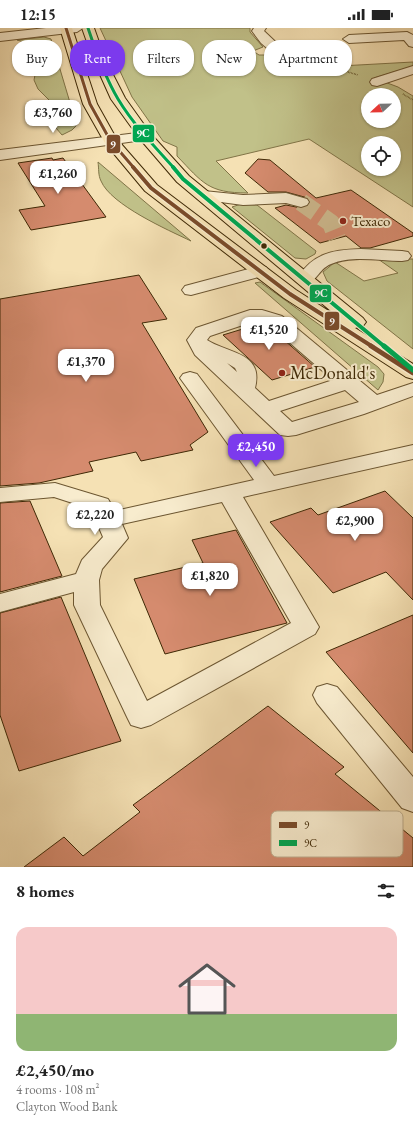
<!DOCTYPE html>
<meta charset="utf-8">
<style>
body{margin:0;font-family:"EB Garamond",serif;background:#f2f2f2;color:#222;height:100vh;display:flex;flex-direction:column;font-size:15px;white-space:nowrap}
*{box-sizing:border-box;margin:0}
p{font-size:13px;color:#767676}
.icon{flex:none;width:22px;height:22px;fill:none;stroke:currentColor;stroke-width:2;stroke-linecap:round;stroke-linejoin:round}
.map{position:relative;height:839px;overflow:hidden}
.panel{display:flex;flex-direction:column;background:#fff;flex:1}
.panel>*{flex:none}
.banner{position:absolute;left:12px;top:12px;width:389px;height:36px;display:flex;gap:8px}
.needle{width:26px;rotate:248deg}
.controls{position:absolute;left:361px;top:60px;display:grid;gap:8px}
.controls a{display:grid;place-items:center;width:40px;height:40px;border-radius:50%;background:#fff;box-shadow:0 1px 3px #0004;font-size:20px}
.price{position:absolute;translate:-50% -34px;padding:0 9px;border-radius:8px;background:#fff;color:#222;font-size:13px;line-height:26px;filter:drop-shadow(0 1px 2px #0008)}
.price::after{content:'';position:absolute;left:50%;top:24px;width:12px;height:9px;margin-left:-6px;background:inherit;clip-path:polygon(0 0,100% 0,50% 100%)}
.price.selected{background:#7c3aed;color:#fff}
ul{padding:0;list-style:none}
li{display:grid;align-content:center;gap:8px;height:212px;padding:0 16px}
li span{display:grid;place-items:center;height:124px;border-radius:12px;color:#555}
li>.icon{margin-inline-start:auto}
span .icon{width:72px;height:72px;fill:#fffc;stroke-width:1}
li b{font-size:17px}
h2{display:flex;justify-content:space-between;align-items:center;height:48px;padding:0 16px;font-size:17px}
.tag{padding:0 14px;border-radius:16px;background:#fff;box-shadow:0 1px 3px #0004;font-size:14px;line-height:36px}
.tag.selected{background:#7c3aed;color:#fff}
.status{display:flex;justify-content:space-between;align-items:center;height:28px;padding:0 20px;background:#fff;direction:ltr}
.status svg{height:11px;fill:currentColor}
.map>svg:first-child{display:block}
.green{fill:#c1c189;stroke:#807447;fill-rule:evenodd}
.building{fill:#d58b6e;stroke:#3e2805}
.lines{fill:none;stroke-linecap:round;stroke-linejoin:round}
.minor-tunnel{stroke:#d0bc91;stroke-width:18;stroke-dasharray:18 8;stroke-linecap:butt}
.minor-casing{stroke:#6c5631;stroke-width:2}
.highway-casing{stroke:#3e2805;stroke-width:2}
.path{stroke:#3e2805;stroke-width:1.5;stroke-dasharray:0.5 1;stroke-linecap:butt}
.minor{fill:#f8ecce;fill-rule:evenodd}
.highway{fill:#f5e1b4;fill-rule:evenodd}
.bus-1-far2-casing{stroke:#f8ecce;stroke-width:5}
.bus-1-far1-casing{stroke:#f8ecce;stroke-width:6}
.bus-1-casing{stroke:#f8ecce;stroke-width:8}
.bus-2-far2-casing{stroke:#f8ecce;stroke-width:5}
.bus-2-far1-casing{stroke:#f8ecce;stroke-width:6}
.bus-2-casing{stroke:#f8ecce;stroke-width:8}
.bus-1-far2{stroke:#7a4b2a;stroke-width:3}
.bus-1-far1{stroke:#7a4b2a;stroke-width:4}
.bus-1{stroke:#7a4b2a;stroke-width:5}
.bus-2-far2{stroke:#00a651;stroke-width:3}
.bus-2-far1{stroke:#00a651;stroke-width:4}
.bus-2{stroke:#00a651;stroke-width:5}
.poi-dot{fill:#8f2418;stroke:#f8ecce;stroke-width:1.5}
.bus-dot{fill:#3e2805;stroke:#f8ecce;stroke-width:1.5}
.labels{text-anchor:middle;stroke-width:4;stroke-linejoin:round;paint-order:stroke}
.far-poi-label{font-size:15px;fill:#3e2805;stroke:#f8ecce;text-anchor:start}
.poi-label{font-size:18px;fill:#3e2805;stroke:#f8ecce;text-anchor:start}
.key{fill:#f8ecce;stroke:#c0b192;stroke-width:1}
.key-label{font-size:11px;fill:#3e2805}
.line-badge{stroke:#f8ecce;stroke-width:1.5}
.badge-label{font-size:11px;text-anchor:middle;font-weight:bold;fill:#fff}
</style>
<div class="status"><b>12:15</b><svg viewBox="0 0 49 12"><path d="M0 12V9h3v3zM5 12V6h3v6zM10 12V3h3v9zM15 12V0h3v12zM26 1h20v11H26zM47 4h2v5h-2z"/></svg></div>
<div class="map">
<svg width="413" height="839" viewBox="0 0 413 839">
<rect width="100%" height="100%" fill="#f5e1b4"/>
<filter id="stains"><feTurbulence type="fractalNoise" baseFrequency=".005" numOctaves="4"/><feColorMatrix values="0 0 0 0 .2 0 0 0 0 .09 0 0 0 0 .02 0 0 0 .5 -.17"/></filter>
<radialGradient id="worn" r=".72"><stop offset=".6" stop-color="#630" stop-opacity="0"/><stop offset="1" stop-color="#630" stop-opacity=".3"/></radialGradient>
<g class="green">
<path d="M100 0H250V4L263 19 253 23 259 27H273L283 29 294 26 340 38 413 34V38L374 50 398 59 413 68V179L309 111 216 133 248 165C208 165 203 155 177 128V119L163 113 132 69ZM368 67H394V93H368ZM368 115H394V141H368Z"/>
<path d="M44 9 51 11 74 88 76 98 72 102 62 107 56 100 60 91 53 76 38 61 34 52 39 27 38 18 17 12Z"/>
<path d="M98 134 191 213C168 202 111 177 101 153 98 147 99 141 98 134Z"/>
<path d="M241 176 257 177 316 223 315 226 306 231 295 230 232 179Z"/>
<path d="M378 231H413V321L327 253 323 244 335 234 364 253 398 245Z"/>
<path d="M260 254 378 339 384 346 383 354 378 362 255 255Z"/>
</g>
<g class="building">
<path d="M52 130 53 132 63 130 106 189 31 202 19 182 45 178 18 135Z"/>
<path d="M258 131 270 132 316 170 351 162 413 205V208L370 220H361L346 208 320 215 275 180 286 177 301 180 307 178 310 175 308 170 286 164H268L245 145Z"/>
<path d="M139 247 167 291 142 295 208 404 190 417 193 422 141 433 136 424 89 434 93 443 39 455 0 458V271Z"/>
<path d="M259 296 267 297 315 339 272 352 223 307Z"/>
<path d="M385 463 413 490V572L386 544 333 565 270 494 311 480 318 487Z"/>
<path d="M30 473 62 548 0 564V475Z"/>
<path d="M236 502 287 595 165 626 134 551 203 535 192 512Z"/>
<path d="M61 569 121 713 19 743 0 687V585Z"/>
<path d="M413 587V725L326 624Z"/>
<path d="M268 678 344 739 335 746 413 810V839H24L64 809 83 828 140 784 133 777Z"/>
</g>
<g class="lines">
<path class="minor-tunnel" d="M301 174 331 195 337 210"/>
<defs>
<g id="minor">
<path d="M46 0H83L77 4 0 13V5Z"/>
<path d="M254 0H266L264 3 283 21 285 24 283 27H275L261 15 252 3Z"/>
<path d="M407 4 413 7V19L409 18 404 12 349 15 343 11 349 7Z"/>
<path d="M413 38V46L377 58 372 57 370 54 372 51Z"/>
<path d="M145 104 150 105 152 108 150 111 0 132V122Z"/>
<path d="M204 163 243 167 286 165 307 171 309 174 307 177 301 179 286 175 243 177 198 171 196 168 198 165Z"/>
<path d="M361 221 402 223 408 224 411 228 408 232 402 233C380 233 352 227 331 236 316 242 317 259 299 255L296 251C314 225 331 222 361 221Z"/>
<path d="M260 238 266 239 269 243 266 247 191 267 185 266 182 262 185 258Z"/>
<path d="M250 282H262L282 288 377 367 413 355V368L364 386 296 407 288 408 280 407 195 327 187 312 196 300ZM252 294 268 296 333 352 269 373 255 360C264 324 229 326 207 312L210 308ZM227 335 235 340 237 344ZM345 362 359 374 292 394 280 383Z"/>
<path d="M190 344 197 346 274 448 413 417V431L243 469 319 599 315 606 151 697 141 700 131 697 127 689 74 577V564L0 584V566L76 546 82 532 103 509 91 481 54 469 0 474V460L55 455 108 471 115 483 254 452 180 350 183 346ZM222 474 291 595 147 673 100 577 99 552 102 541 128 510 122 496Z"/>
<path d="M327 656 337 659 413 749V784L402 780 317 675 313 667 317 659Z"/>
</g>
<path id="highway" d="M60 0H72L97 76 116 110 157 157 296 262 338 289 177 154 140 111 111 71 93 31 82 0H94L105 31 125 70 150 105 189 148 363 290 366 294 363 298 355 300 413 336V351L406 349 284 270 145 163 105 115 83 76Z"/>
</defs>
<use href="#minor" class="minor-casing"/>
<use href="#highway" class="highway-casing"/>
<g class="path">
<path d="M298 29 358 47"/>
<path d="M403 66 413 72"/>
</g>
<use href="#minor" class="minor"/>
<use href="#highway" class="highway"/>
<defs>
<path id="bus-1-far2" d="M66 0 90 76 110 112 134 140"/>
<path id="bus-1-far1" d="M133 139 151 160 290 266 373 319"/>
<path id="bus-1" d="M371 318 413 345"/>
<path id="bus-2-far2" d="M88 0C96 24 105 49 118 71 133 96 154 118 174 140"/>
<path id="bus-2-far1" d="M173 139 183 151 385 319"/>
<path id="bus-2" d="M384 318 413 342"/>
</defs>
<use href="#bus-1-far2" class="bus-1-far2-casing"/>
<use href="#bus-1-far1" class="bus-1-far1-casing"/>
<use href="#bus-1" class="bus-1-casing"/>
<use href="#bus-2-far2" class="bus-2-far2-casing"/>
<use href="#bus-2-far1" class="bus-2-far1-casing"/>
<use href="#bus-2" class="bus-2-casing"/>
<use href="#bus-1-far2" class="bus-1-far2"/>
<use href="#bus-1-far1" class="bus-1-far1"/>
<use href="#bus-1" class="bus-1"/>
<use href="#bus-2-far2" class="bus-2-far2"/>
<use href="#bus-2-far1" class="bus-2-far1"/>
<use href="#bus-2" class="bus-2"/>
</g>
<g class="poi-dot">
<circle cx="343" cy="193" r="4"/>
<circle cx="282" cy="345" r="4"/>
</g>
<circle class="bus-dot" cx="264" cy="218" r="3.5"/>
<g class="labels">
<g class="far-poi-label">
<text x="351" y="198">Texaco</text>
</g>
<g class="poi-label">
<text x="290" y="351">McDonald's</text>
</g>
</g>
<rect x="271" y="783" width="132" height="46" rx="6" class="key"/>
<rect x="279" y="794" width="18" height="6" fill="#7a4b2a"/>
<rect x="279" y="812" width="18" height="6" fill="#00a651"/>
<g class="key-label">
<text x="304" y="801">9</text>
<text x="304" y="819">9C</text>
</g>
<g class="line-badge">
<rect x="132" y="96" width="23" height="19" rx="4" fill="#00a651"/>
<rect x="106" y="106" width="15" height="20" rx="4" fill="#7a4b2a"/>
<rect x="309" y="256" width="23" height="19" rx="4" fill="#00a651"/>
<rect x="324" y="283" width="16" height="20" rx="4" fill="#7a4b2a"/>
</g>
<g class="badge-label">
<text x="143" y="109">9C</text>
<text x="113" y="120">9</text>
<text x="321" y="269">9C</text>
<text x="332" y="297">9</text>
</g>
<rect width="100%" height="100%" filter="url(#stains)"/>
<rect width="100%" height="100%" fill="url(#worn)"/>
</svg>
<div class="controls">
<a><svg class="needle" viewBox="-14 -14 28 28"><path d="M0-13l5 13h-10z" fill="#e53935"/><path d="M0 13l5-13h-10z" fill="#767676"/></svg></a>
<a><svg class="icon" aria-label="locate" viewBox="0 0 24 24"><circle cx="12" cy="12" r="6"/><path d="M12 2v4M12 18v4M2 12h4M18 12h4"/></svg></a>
</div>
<b class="price" style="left:53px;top:106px">£3,760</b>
<b class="price" style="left:58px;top:167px">£1,260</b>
<b class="price" style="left:269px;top:323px">£1,520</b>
<b class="price" style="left:86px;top:355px">£1,370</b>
<b class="price selected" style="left:256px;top:440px">£2,450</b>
<b class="price" style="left:95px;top:508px">£2,220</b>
<b class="price" style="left:355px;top:514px">£2,900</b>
<b class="price" style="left:210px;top:569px">£1,820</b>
<div class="banner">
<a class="tag">Buy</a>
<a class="tag selected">Rent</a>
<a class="tag">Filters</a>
<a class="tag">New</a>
<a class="tag">Apartment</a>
</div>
</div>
<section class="panel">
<h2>8 homes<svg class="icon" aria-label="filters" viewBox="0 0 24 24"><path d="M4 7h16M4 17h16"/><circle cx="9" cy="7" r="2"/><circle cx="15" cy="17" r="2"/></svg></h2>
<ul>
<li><span style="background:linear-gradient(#f6c9c9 70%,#8fb573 0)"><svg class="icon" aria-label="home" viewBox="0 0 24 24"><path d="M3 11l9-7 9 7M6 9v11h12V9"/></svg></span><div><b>£2,450/mo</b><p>4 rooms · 108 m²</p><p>Clayton Wood Bank</p></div></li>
</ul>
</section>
